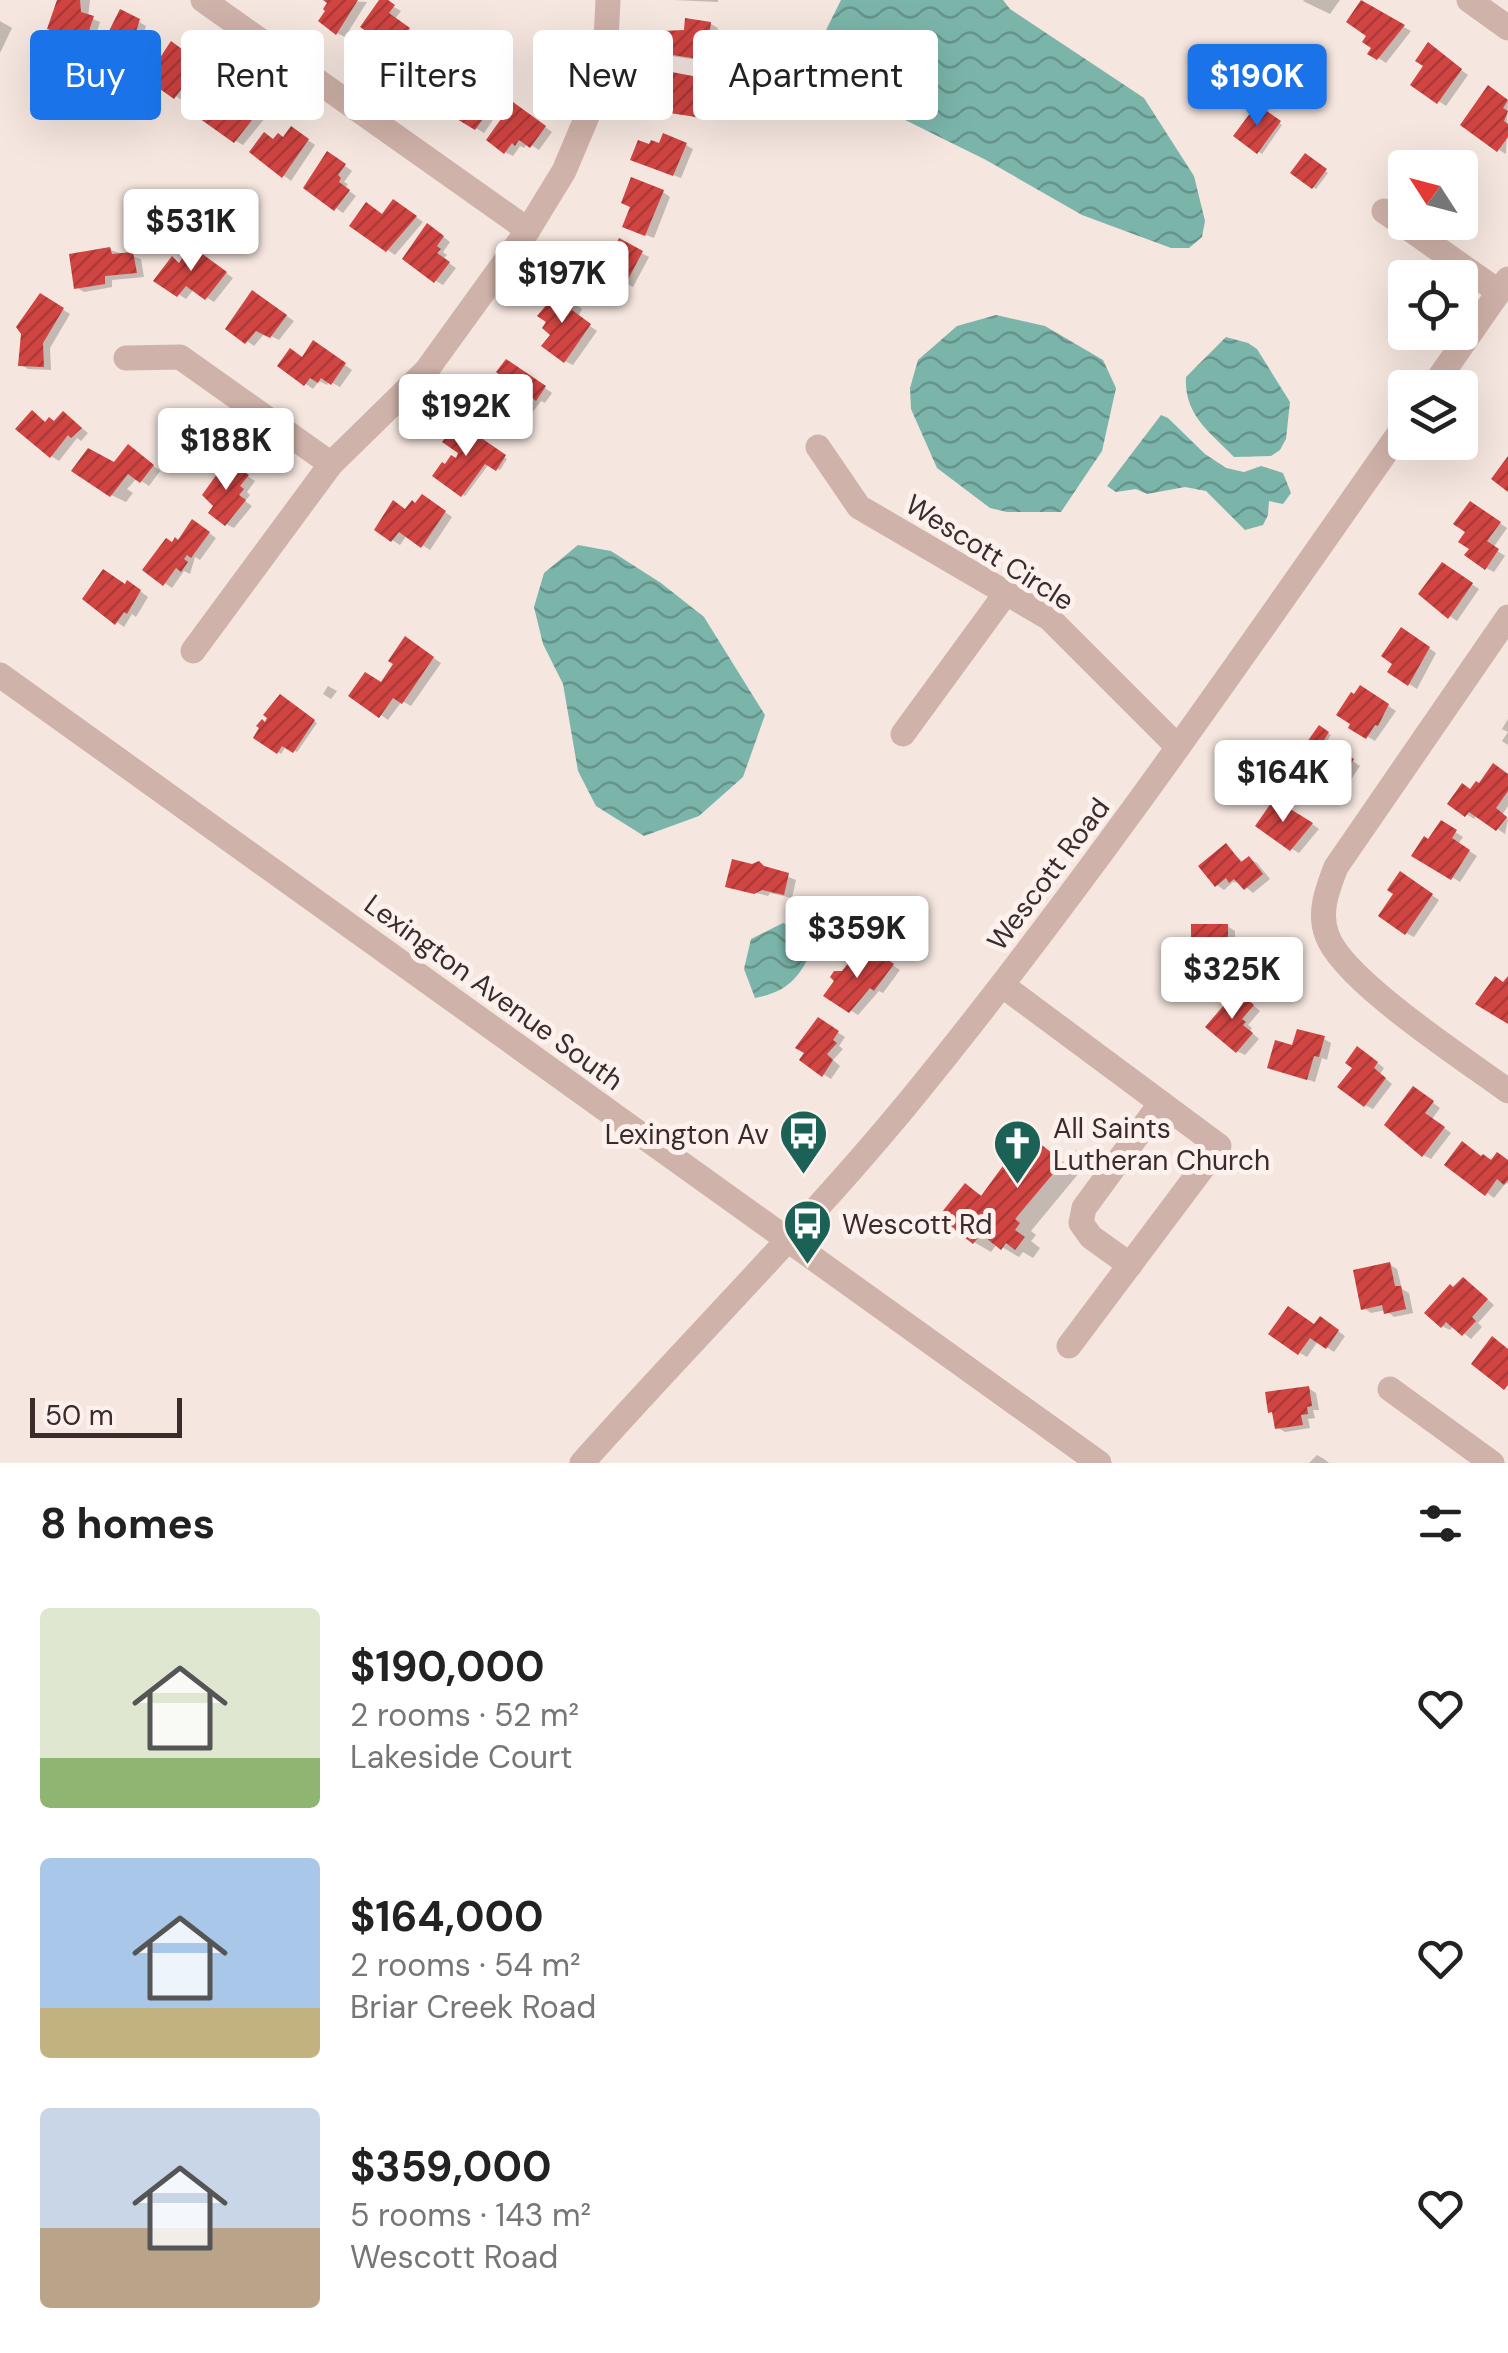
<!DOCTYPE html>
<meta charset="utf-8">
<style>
body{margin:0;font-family:"DM Sans",sans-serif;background:#f2f2f2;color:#222;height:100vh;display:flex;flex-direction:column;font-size:38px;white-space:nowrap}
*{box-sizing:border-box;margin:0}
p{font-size:32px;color:#767676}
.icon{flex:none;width:55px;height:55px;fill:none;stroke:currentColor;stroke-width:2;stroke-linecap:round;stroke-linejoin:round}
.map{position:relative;height:1463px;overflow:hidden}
.panel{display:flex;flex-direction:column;background:#fff;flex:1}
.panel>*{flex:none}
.top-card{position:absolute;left:30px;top:30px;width:1000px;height:90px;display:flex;gap:20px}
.needle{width:65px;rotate:306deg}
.buttons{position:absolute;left:1388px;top:150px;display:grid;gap:20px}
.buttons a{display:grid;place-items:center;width:90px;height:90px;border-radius:10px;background:#fff;box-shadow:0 10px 40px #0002;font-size:50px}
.scale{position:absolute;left:30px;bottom:25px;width:152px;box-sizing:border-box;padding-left:10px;border:5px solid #3b2b2a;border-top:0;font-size:28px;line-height:35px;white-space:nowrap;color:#3b2b2a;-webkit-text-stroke:8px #fcf1ec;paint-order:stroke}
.price{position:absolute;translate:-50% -85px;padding:0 22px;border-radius:10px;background:#fff;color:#222;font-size:32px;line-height:65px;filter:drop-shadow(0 2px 5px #0008)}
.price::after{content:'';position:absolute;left:50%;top:60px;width:30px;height:22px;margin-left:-15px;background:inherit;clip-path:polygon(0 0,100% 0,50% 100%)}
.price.current{background:#1a73e8;color:#fff}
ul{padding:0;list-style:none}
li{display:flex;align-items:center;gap:30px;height:250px;padding:0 40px}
li span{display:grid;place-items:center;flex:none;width:280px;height:200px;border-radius:10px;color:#555}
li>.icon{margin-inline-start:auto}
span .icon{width:120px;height:120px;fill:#fffc;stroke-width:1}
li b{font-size:42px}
h2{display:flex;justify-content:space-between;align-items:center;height:120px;padding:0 40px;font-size:42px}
.chip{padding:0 35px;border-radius:10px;background:#fff;box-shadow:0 10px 40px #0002;font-size:35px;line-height:90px}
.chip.current{background:#1a73e8;color:#fff}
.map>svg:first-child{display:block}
.water{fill:url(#water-waves)}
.shadow{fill:#0003}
.building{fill:url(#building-hatch)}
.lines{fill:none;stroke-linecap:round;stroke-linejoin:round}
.minor{stroke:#cfb2a9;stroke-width:25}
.labels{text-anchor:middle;stroke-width:10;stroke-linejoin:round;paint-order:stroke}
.street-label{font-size:28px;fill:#3b2b2a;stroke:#fcf1ec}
.poi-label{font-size:28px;fill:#3b2b2a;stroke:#fcf1ec;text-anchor:start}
</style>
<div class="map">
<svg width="1508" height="1463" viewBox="0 0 1508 1463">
<defs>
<pattern id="water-waves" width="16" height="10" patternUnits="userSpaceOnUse" patternTransform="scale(2.5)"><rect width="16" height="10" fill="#7bb5aa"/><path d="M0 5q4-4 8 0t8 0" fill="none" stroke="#66938b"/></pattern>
<pattern id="building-hatch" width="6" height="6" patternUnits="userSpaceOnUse" patternTransform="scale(2.5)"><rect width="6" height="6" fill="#d04442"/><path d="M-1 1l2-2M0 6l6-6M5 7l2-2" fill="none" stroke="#aa3937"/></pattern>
</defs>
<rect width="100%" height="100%" fill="#f5e6df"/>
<g class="water">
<path d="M841 0H1003L1010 9 1144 98 1194 176 1205 221 1202 237 1189 248H1171L1082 215 986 160 891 113 827 49 823 36Z"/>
<path d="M996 315 1045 326 1103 360 1116 388 1102 451 1061 512H1007L990 508 937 468 911 409 910 388 918 360 957 326Z"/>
<path d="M1226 337 1248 343 1257 349 1290 402 1286 439 1280 450 1271 456 1234 457C1209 431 1184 415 1186 377Z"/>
<path d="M1161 415 1168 418 1205 454 1226 468 1244 472 1261 466 1283 473 1291 493 1283 504 1269 501 1268 515 1263 525 1245 530 1206 491 1185 487 1147 494 1136 489 1116 492 1107 486Z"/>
<path d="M578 545 611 551 661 583 704 617 765 715 743 777 699 816 644 836 596 806 578 771 563 684 543 644 534 607 544 573Z"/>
<path d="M783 923 805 932 814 947C799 977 790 991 755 998L744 969 751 939Z"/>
</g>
<g class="shadow">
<path d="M59 0H90L88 17 100 22 90 54 75 49 70 37 50 28Z"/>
<path d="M327 0 367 2 345 37 337 33 331 3Z"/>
<path d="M382 0 401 11 395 19 416 34 390 68 367 52 376 35Z"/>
<path d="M674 0H718V2Z"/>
<path d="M1340 0 1330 14 1303 1 1304 0Z"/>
<path d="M1362 3 1411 31 1386 63 1371 53 1375 48Z"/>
<path d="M121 12 146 26 141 45 153 51 143 71 102 50Z"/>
<path d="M0 21 12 28 0 53Z"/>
<path d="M711 24 718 28 713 62 670 56 662 52 686 33Z"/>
<path d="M431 45 461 67 436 100 428 96Z"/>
<path d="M1428 46 1468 75 1446 106 1413 84 1426 65Z"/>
<path d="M179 48 196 61 193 65 204 73 183 101 150 78Z"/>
<path d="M702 81 710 85 704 120 672 111 673 103 654 90Z"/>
<path d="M1496 92 1508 101 1506 154 1499 150Z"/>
<path d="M249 97 270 112 243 145 236 141 230 108Z"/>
<path d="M477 100 497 114 484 133 440 106Z"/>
<path d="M1258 107 1282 125 1262 154 1237 136Z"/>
<path d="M522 110 552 132 539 150 528 143 524 148 520 146 513 156 505 152Z"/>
<path d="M299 134 315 145 291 181 253 152Z"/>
<path d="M686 145 693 149 681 178 641 163 660 147Z"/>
<path d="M1306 156 1328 173 1316 189 1294 173Z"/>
<path d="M336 159 352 171 344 182 348 184 345 188 356 196 343 213 306 187Z"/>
<path d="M663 192 670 197 654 238 633 230Z"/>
<path d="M401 206 423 222 395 255 353 226Z"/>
<path d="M435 230 450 242 443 252 447 255 443 259 456 268 443 285 436 281Z"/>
<path d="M620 242 649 257 633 287 586 262 615 252Z"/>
<path d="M110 250 141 259 144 277 112 280V287L84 292 76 287Z"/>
<path d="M198 253 233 278 214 302 194 289 186 299 157 280Z"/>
<path d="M41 296 70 314 50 348 51 370 28 369 20 364Z"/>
<path d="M260 298 294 321 279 340 265 333 254 346 247 341Z"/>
<path d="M567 298 582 309 578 317 597 331 573 365 565 361 553 334Z"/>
<path d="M321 348 352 370 340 387 329 381 327 385 319 381 313 389 280 366 303 359Z"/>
<path d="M514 366 552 393 545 403 541 401 529 417 522 413 517 420 500 415Z"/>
<path d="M71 419 88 433 81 441 77 438 59 461 51 456 47 423Z"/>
<path d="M458 425 507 459 500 470 489 464 465 496 435 475 457 461 462 452Z"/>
<path d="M136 452 160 471 149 486 137 478 127 489 133 493 126 502 111 495 115 465Z"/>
<path d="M228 463 255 481 247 492 250 495 245 501 252 506 234 528 226 524Z"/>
<path d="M431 502 452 517 430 550 407 535 400 545 392 540 406 512Z"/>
<path d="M1478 508 1507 528 1493 548 1505 556 1494 572 1486 568Z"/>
<path d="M201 527 216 538 200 560 195 557 190 574 184 571 172 588 145 569Z"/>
<path d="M1451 570 1479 589 1457 621 1435 606Z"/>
<path d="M136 588 148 597 136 617 132 614 124 627 86 599Z"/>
<path d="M1409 634 1436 653 1417 689 1391 672Z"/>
<path d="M413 644 441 663 411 706 402 701 388 720 381 715 382 685Z"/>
<path d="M328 686 337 691 331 699 323 694Z"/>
<path d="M1361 688 1396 711 1375 741 1351 727 1355 697Z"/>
<path d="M280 698 317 723 297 752 286 746 281 754 257 737Z"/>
<path d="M1508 719V745L1502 741 1508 732 1502 729Z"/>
<path d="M1320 728 1331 735 1326 743 1360 766 1350 781 1330 774 1323 783 1303 771 1299 777 1277 763 1298 759Z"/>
<path d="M1508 775V806L1502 815 1508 819 1505 834 1477 815 1474 819 1451 803Z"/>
<path d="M1304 818 1319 829 1299 853 1292 849Z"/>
<path d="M1441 823 1463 837 1458 844 1477 856 1460 882 1415 855 1429 842Z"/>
<path d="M1226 846 1244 863 1249 859 1257 863 1270 879 1253 893 1241 883 1233 882 1224 890 1217 885Z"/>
<path d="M768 869 796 880 792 898 770 893 768 896 728 886Z"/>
<path d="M1408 879 1439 900 1414 937 1406 933Z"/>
<path d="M1227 926 1235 931V970L1194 967 1186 963 1193 949Z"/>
<path d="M882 958 900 970 883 993 879 991 858 1015 827 995 838 981 837 976 853 960 866 968Z"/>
<path d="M1245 998 1260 1011 1248 1025 1252 1028 1250 1031 1259 1039 1245 1055 1237 1051Z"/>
<path d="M818 1020 845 1037 839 1046 843 1049 833 1060 840 1066 831 1079 823 1074Z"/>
<path d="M1324 1039 1331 1043 1327 1060 1322 1058 1315 1082 1270 1067Z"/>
<path d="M1366 1054 1384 1068 1380 1074 1392 1084 1373 1109 1365 1105 1355 1067Z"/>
<path d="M1422 1094 1440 1108 1432 1119 1451 1133 1431 1159 1423 1155Z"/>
<path d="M1027 1136 1079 1173 1031 1231 1036 1235 1031 1241 1040 1248 1033 1258 1023 1252 1019 1257 997 1244 991 1252 974 1242 965 1186 983 1196Z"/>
<path d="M1076 1150 1087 1157 1083 1163 1073 1156Z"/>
<path d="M1482 1158 1508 1162V1184L1506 1183 1494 1198 1448 1164Z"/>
<path d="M1390 1265 1397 1269 1402 1289 1409 1293 1413 1313 1394 1317 1386 1310 1371 1313 1364 1308Z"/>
<path d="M1471 1285 1494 1305 1478 1323 1482 1327 1471 1339 1454 1325 1450 1330 1442 1326Z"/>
<path d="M1328 1324 1345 1336 1334 1352 1318 1341 1307 1357 1300 1353 1316 1327Z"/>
<path d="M1308 1388 1316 1393 1319 1410H1313L1315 1418 1308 1419 1310 1428 1285 1432 1277 1427 1275 1414 1270 1411Z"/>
<path d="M1317 1455 1324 1459 1329 1463H1309Z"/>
</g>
<g class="building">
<path d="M57 0H80L81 12 94 16 82 51 64 46 68 36 47 29Z"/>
<path d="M323 0H358L336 35 318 21 325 11 323 9 327 3Z"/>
<path d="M379 0H388L395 5 389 13 410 28 381 65 363 53 373 36 360 27Z"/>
<path d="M1361 0 1405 25 1377 60 1367 54 1371 48 1362 42 1366 36 1346 22Z"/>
<path d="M120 9 140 19 134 38 146 45 134 68 99 51Z"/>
<path d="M685 18 711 22 706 60 659 53 662 31 684 30Z"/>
<path d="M423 38 455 61 427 98 409 85 418 68 407 60Z"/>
<path d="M171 41 190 55 187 59 198 67 174 99 146 79Z"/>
<path d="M1428 42 1462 69 1437 104 1410 85 1423 66 1415 61Z"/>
<path d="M656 69 703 78 697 117 669 113 671 101 660 99 661 93 652 92Z"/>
<path d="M452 85 491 108 475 130 437 107Z"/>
<path d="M1488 85 1508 100 1503 108 1508 111 1504 121 1508 124V137L1497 152 1460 125Z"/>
<path d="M241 90 263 106 234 143 196 116 212 93 229 105Z"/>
<path d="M513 102 546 126 530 148 519 140 515 146 512 143 504 154 486 140Z"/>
<path d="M1257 104 1281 121 1257 154 1233 136Z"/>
<path d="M291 126 309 139 282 178 249 152 264 132 273 139 278 133 283 137Z"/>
<path d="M663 133 687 143 673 176 630 160 638 140 649 144 651 140 659 143Z"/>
<path d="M327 151 346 164 338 175 341 178 339 182 350 190 334 211 303 188Z"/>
<path d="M1305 153 1327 169 1312 189 1290 173Z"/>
<path d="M631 177 664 190 645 236 622 227 630 207 621 203Z"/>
<path d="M393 199 417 216 386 252 349 226 366 202 382 214Z"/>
<path d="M427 223 444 236 437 246 441 249 437 253 450 262 434 283 402 259Z"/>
<path d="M619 238 643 251 625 285 583 263 593 244 602 248 604 243 614 248Z"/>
<path d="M190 245 227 272 205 300 186 286 177 297 153 281 172 256 179 263Z"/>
<path d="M110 247 112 254 133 252 137 273 105 276V284L74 289 69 254Z"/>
<path d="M252 290 287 315 270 338 256 331 245 344 225 329Z"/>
<path d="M559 290 575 303 572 310 591 324 564 363 541 346 550 335 542 328 546 322 537 316Z"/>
<path d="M40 293 64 308 43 343 44 367 18 366 21 334 16 327Z"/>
<path d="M313 340 346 363 331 385 321 378 318 383 310 378 304 386 277 366 290 348 302 357Z"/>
<path d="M506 359 546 386 536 401 532 398 520 415 513 411 508 418 501 413 499 417 479 403 500 375 496 372Z"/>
<path d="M32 410 45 422 49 417 54 421 63 411 82 428 71 438 68 435 50 458 15 429Z"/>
<path d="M458 422 506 455 496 471 485 464 461 497 432 476 442 462 445 464 451 455 456 458 458 453 442 442Z"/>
<path d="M128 444 154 465 140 483 128 474 110 497 71 471 88 448 114 462Z"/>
<path d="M1508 456V492L1491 479Z"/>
<path d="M227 460 249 475 240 486 244 489 239 495 246 500 225 526 208 513 213 506 202 495Z"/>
<path d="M422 494 446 511 421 548 399 532 391 542 374 530 393 500 405 509 412 500 415 503Z"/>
<path d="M1470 501 1501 522 1487 541 1499 549 1485 570 1464 555 1469 549 1458 542 1465 532 1453 524Z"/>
<path d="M192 519 210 532 191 558 187 555 184 559 188 562 181 572 176 568 163 586 142 570 166 538 172 542 175 537 178 540Z"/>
<path d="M1442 562 1473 583 1448 619 1418 594Z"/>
<path d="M103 569 125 584 127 580 141 590 127 614 124 612 115 625 82 599Z"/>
<path d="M1401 627 1430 647 1408 686 1387 672 1392 664 1381 656Z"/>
<path d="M405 636 434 657 402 704 393 698 379 718 348 696 365 672 381 682 393 664 388 661Z"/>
<path d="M1360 685 1389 704 1378 726 1375 725 1366 739 1348 728 1350 724 1336 715 1351 692 1354 694Z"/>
<path d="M280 694 315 720 293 753 282 746 277 754 253 738 259 728 256 726 262 719 265 722 267 718 263 715Z"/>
<path d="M1319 725 1329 732 1324 740 1354 759 1341 779 1321 771 1314 781 1295 768 1290 775 1273 764 1284 748 1297 756Z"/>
<path d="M1493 763 1508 774V791L1496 808 1507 817 1496 831 1469 812 1465 817 1447 804 1462 783 1470 789 1476 781 1479 783Z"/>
<path d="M1274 799 1313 823 1290 851 1255 826Z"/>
<path d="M1441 820 1457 830 1452 838 1470 850 1451 880 1411 856 1424 836 1428 839Z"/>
<path d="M1226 843 1241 862 1249 856 1263 874 1244 890 1234 879 1229 883 1226 878 1215 887 1198 866Z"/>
<path d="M732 859 752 864 759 861 764 866 789 873 784 895 762 890 754 894 725 887Z"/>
<path d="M1400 871 1433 894 1405 935 1378 916 1393 894 1387 890Z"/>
<path d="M1191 924H1228V967L1183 964V946L1191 947Z"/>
<path d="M874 950 894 964 874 991 870 988 849 1013 823 996 834 981 830 977 834 971H842L853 957 864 966Z"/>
<path d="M1495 976 1503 982 1508 976V1024L1475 1004Z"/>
<path d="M1237 990 1254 1005 1242 1019 1246 1022 1243 1025 1253 1033 1236 1053 1205 1027Z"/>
<path d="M818 1017 839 1031 833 1040 837 1043 827 1054 833 1060 822 1077 799 1060 804 1053 795 1048Z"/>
<path d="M1297 1029 1325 1036 1319 1057 1314 1056 1307 1080 1267 1068 1275 1040 1292 1045Z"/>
<path d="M1357 1046 1378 1062 1374 1068 1386 1078 1364 1107 1337 1087 1352 1068 1345 1063Z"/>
<path d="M1413 1086 1434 1101 1425 1113 1445 1127 1422 1157 1384 1125Z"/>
<path d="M1027 1133 1063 1162 1015 1219 1020 1223 1015 1230 1025 1237 1015 1250 1006 1243 1001 1250 981 1234 973 1244 938 1217 965 1183 981 1196Z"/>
<path d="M1462 1141 1481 1156 1483 1154 1491 1160 1497 1152 1508 1160V1180L1504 1185 1497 1179 1485 1196 1444 1165Z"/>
<path d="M1390 1262 1395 1286H1401L1406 1309 1384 1314 1382 1305 1361 1310 1353 1270Z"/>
<path d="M1463 1277 1488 1299 1472 1317 1476 1321 1462 1336 1446 1322 1441 1328 1424 1313 1450 1284 1453 1287Z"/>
<path d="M1288 1306 1314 1324 1320 1316 1339 1330 1326 1349 1310 1338 1298 1355 1268 1334Z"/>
<path d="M1492 1336 1508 1349V1385L1504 1390 1471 1364Z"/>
<path d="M1309 1386 1312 1406 1307 1407 1308 1414 1301 1415 1303 1425 1275 1429 1272 1412 1268 1413 1265 1392Z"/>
</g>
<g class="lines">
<g class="minor">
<path d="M203 0 528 230"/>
<path d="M1469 0 1508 28"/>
<path d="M1384 211 1499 292"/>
<path d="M126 358 180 357 331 464"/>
<path d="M1432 388 1508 279"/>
<path d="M818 447 859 507 1049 618 1178 747"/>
<path d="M1508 617 1336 867C1328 888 1318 912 1327 935 1342 980 1466 1060 1508 1091"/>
<path d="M193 651 331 464 426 371 528 230 564 171 591 107 606 40 608 0"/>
<path d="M0 675 1099 1463"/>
<path d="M903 734 1006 593"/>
<path d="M1002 985 1219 1146 1069 1346"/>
<path d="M1130 1265 1091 1237 1081 1223 1084 1208 1161 1103"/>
<path d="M1390 1389 1492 1463"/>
<path d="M582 1463C692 1339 812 1221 917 1092 1091 878 1247 650 1405 425"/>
</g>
</g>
<defs>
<symbol id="bus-pin" viewBox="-11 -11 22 30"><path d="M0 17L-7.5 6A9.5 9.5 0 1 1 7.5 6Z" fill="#1b6156" stroke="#fcf1ec"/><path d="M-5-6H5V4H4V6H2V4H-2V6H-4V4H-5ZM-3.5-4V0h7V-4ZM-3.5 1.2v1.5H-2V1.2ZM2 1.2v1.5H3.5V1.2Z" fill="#fff"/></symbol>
<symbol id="church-pin" viewBox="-11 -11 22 30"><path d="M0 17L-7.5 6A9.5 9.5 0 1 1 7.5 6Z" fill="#1b6156" stroke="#fcf1ec"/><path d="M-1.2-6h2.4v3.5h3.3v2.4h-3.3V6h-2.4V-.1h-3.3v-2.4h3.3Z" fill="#fff"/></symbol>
</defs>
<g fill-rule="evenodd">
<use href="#bus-pin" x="776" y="1106" width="55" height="75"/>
<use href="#church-pin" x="990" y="1116" width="55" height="75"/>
<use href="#bus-pin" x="780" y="1196" width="55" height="75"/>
</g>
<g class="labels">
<g class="street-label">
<text transform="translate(990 552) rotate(32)" y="10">Wescott Circle</text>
<text transform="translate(1048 874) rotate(-53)" y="10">Wescott Road</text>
<text transform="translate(494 992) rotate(36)" y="10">Lexington Avenue South</text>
</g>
<g class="poi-label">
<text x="1053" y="1138">All Saints<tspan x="1053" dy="32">Lutheran Church</tspan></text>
<text x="769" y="1144" text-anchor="end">Lexington Av</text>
<text x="842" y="1234">Wescott Rd</text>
</g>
</g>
</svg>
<div class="buttons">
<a><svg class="needle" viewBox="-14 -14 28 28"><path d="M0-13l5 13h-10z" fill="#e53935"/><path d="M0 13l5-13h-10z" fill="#767676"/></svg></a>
<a><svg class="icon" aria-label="locate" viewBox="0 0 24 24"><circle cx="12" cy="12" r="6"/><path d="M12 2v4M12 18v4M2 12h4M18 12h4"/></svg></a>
<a><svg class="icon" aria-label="layers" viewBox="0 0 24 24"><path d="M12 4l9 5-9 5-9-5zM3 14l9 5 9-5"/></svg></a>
</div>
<div class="scale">50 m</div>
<b class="price current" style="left:1257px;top:129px">$190K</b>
<b class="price" style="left:191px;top:274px">$531K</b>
<b class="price" style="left:562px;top:326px">$197K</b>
<b class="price" style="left:466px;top:459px">$192K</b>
<b class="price" style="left:226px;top:493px">$188K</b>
<b class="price" style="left:1283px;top:825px">$164K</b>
<b class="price" style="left:857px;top:981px">$359K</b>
<b class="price" style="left:1232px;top:1022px">$325K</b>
<div class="top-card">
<a class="chip current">Buy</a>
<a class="chip">Rent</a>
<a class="chip">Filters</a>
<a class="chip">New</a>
<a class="chip">Apartment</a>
</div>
</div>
<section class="panel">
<h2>8 homes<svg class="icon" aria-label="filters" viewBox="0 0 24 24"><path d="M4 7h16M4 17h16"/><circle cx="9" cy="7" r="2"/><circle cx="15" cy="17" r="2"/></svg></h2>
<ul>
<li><span style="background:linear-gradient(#dfe7d0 75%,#8fb573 0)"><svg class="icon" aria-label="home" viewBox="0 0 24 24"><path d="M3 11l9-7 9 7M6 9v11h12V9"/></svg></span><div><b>$190,000</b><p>2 rooms · 52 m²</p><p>Lakeside Court</p></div><svg class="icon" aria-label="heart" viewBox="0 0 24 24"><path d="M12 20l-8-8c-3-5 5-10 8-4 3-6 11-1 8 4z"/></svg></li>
<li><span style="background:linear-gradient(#a9c7e8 75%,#c2b280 0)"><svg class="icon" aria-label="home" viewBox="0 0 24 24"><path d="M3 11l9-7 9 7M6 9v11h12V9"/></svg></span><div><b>$164,000</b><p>2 rooms · 54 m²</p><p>Briar Creek Road</p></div><svg class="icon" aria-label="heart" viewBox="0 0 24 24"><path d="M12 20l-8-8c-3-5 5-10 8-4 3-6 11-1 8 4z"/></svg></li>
<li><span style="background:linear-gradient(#c9d6e8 60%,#b9a48a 0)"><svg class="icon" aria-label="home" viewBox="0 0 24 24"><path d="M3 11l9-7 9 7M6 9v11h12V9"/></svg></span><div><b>$359,000</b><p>5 rooms · 143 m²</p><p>Wescott Road</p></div><svg class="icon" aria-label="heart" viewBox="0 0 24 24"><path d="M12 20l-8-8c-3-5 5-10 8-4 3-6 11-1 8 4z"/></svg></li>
</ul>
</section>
